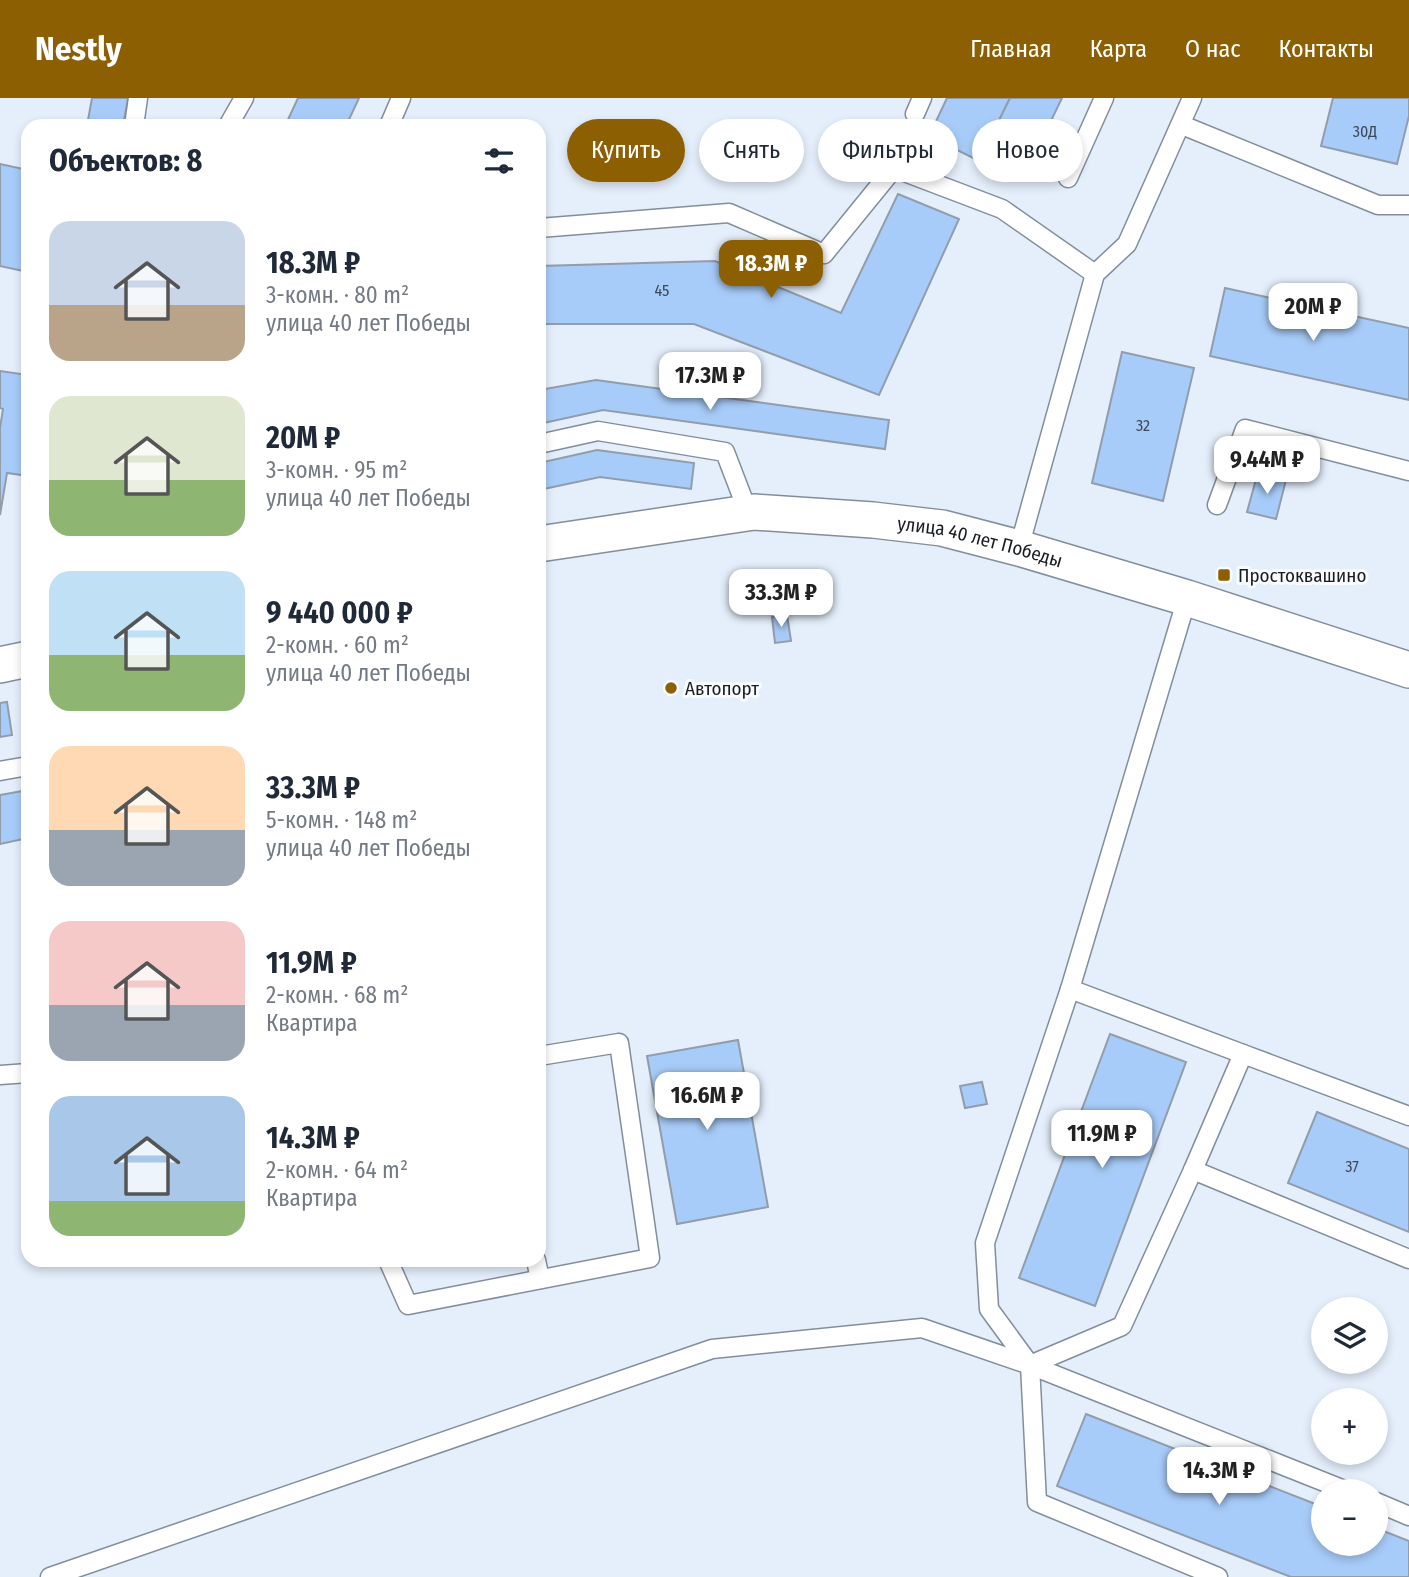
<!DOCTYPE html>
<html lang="ru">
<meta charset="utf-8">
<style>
body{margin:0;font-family:"Fira Sans Condensed",sans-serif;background:#f6f6f7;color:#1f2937;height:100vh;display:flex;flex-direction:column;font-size:26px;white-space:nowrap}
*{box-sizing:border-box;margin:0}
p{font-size:23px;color:#747a83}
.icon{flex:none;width:38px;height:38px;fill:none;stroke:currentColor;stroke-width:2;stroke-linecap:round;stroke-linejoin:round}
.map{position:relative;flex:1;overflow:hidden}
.details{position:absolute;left:21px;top:21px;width:525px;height:1148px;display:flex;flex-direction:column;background:#fff;border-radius:21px;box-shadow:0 4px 10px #0003}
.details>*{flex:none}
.top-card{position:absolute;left:567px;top:21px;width:665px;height:63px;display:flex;gap:14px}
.tools{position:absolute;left:1311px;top:1199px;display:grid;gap:14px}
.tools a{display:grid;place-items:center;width:77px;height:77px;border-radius:50%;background:#fff;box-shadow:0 4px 10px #0003;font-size:35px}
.price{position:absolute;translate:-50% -60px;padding:0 16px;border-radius:14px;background:#fff;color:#222;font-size:23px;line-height:46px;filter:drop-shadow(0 2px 4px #0008)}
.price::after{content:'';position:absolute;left:50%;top:42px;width:21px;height:16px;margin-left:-10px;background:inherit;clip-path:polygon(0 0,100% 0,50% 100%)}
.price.active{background:#8b5f02;color:#fff}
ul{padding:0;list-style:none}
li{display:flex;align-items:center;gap:21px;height:175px;padding:0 28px}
li span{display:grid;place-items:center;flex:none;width:196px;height:140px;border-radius:21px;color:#555}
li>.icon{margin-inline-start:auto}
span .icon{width:84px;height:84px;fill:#fffc;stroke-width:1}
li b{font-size:30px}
h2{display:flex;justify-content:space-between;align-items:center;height:84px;padding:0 28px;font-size:30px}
.tag{padding:0 24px;border-radius:32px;background:#fff;box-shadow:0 4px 10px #0003;font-size:24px;line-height:63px}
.tag.active{background:#8b5f02;color:#fff}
header{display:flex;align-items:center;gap:42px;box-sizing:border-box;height:98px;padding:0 35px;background:#8b5f02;color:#fff}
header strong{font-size:33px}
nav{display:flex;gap:38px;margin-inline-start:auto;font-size:24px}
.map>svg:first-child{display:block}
.building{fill:#a8ccf9;stroke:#919dab;stroke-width:2}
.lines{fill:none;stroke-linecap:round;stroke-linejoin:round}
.lane-casing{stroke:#828e9c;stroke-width:21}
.street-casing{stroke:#828e9c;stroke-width:38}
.lane{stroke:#fff;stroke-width:18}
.street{stroke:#fff;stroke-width:35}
.poi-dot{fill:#8b5f02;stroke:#f9fcff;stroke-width:2.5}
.labels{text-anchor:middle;stroke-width:6;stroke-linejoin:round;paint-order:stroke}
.number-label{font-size:16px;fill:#3d4958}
.street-label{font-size:19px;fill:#191d22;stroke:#f9fcff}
.poi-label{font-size:19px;fill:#191d22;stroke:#f9fcff;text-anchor:start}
</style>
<header>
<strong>Nestly</strong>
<nav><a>Главная</a><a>Карта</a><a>О нас</a><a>Контакты</a></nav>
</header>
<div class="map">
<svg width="1409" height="1479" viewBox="0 0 1409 1479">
<rect width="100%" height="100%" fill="#e5effc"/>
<g class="building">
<path d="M92 0H128L123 28 88 22Z"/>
<path d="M298 0H359L346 28H285Z"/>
<path d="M947 0H1010L979 63 929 38Z"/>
<path d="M1010 0H1062L1022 83 979 63Z"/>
<path d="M1333 0H1409V18L1397 66 1321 48Z"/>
<path d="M0 66 28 72V174L0 168Z"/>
<path d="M898 96 959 121 879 297 694 226H539V168L715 163 841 215Z"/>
<path d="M1225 190 1409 230V302L1210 258Z"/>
<path d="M1122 254 1194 270 1163 403 1092 385Z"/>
<path d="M0 273 28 277V378L7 375 0 417V330L3 311 0 310Z"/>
<path d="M596 282 889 322 885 351 603 312 539 326V292Z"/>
<path d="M597 352 694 365 691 391 600 379 539 392V365Z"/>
<path d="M1258 374 1286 382 1276 421 1247 414Z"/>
<path d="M787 517 791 543 775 545 772 519Z"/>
<path d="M7 604 12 637 0 639V605Z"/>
<path d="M28 692V740L0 746V697Z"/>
<path d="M1110 936 1186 964 1095 1208 1019 1180Z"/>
<path d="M738 942 768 1109 677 1126 647 958Z"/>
<path d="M982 984 987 1006 965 1010 960 988Z"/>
<path d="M1317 1014 1409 1051V1134L1288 1085Z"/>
<path d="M1086 1316 1323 1409V1446H1376V1430L1409 1443V1479H1291L1057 1388Z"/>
</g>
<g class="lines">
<defs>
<g id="lane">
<path d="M915 16 922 0"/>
<path d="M1182 27 1378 107H1409"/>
<path d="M134 28 138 0"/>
<path d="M228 28 244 0"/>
<path d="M389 28 401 0"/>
<path d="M1068 80 1104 0"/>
<path d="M539 130 729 115 824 156 894 70 1002 111 1095 176"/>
<path d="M539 346 598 333 725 354 748 414"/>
<path d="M1217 407 1245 331 1409 373"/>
<path d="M1019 450 1095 176 1127 146 1192 0"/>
<path d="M1187 500 1070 891 985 1145 989 1211 1030 1267 1037 1404 1218 1479"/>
<path d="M0 673 28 668"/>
<path d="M1070 891 1243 956 1193 1072"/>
<path d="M1243 956 1409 1018"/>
<path d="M0 977 28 975"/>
<path d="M388 1162 408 1207 650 1160 619 945 539 958"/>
<path d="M536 1162 540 1181"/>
<path d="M1030 1267 1122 1228 1193 1072 1409 1161"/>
<path d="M1376 1404 1409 1418"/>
<path d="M50 1479 712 1251 922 1230 1030 1267 1347 1393"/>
</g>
<g id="street">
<path id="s1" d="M539 446 754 414 873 422 942 430 1019 450 1187 500 1409 572"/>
<path d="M0 567 28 561"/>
</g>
</defs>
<use href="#lane" class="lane-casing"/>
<use href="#street" class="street-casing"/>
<use href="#lane" class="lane"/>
<use href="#street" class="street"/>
</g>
<g class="poi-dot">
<rect x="1217" y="470" width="14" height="14" rx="3.5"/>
<circle cx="671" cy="590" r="7"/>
</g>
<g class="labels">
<g class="number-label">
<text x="1365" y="39">30Д</text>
<text x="662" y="198">45</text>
<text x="1143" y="333">32</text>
<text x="1352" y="1074">37</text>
</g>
<g class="street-label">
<text dy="7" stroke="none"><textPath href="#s1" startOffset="446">улица 40 лет Победы</textPath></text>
</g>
<g class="poi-label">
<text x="1238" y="484">Простоквашино</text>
<text x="685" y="597">Автопорт</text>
</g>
</g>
</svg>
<div class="tools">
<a><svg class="icon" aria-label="layers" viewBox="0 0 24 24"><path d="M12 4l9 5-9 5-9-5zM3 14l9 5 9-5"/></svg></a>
<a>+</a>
<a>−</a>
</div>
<b class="price active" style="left:771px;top:202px">18.3M ₽</b>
<b class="price" style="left:1313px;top:245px">20M ₽</b>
<b class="price" style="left:710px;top:314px">17.3M ₽</b>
<b class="price" style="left:1267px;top:398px">9.44M ₽</b>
<b class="price" style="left:781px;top:531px">33.3M ₽</b>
<b class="price" style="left:707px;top:1034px">16.6M ₽</b>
<b class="price" style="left:1102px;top:1072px">11.9M ₽</b>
<b class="price" style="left:1219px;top:1409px">14.3M ₽</b>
<div class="top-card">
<a class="tag active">Купить</a>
<a class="tag">Снять</a>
<a class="tag">Фильтры</a>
<a class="tag">Новое</a>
</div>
<section class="details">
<h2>Объектов: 8<svg class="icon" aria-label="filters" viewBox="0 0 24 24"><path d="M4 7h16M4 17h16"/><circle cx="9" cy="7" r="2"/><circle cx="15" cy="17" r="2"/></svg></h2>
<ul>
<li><span style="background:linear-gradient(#c9d6e8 60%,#b9a48a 0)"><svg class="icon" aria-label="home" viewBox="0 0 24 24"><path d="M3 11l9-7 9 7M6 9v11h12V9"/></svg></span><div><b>18.3M ₽</b><p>3-комн. · 80 m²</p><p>улица 40 лет Победы</p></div></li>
<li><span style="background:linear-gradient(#dfe7d0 60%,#8fb573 0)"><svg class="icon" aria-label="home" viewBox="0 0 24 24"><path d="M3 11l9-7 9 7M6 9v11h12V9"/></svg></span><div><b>20M ₽</b><p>3-комн. · 95 m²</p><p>улица 40 лет Победы</p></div></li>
<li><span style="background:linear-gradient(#bfe0f5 60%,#8fb573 0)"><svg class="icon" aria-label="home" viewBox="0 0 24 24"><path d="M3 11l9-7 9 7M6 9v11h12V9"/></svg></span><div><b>9 440 000 ₽</b><p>2-комн. · 60 m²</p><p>улица 40 лет Победы</p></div></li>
<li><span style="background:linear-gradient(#ffd9b3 60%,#9aa5b1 0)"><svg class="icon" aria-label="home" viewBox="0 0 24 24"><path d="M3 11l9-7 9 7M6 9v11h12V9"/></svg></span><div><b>33.3M ₽</b><p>5-комн. · 148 m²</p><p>улица 40 лет Победы</p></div></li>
<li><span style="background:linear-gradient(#f6c9c9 60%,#9aa5b1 0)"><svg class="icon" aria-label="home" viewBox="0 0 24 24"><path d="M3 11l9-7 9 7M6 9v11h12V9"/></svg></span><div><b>11.9M ₽</b><p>2-комн. · 68 m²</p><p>Квартира</p></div></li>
<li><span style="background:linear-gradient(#a9c7e8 75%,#8fb573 0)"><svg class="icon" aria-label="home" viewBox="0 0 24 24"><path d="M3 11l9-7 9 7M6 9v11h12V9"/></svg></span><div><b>14.3M ₽</b><p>2-комн. · 64 m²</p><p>Квартира</p></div></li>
</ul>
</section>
</div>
